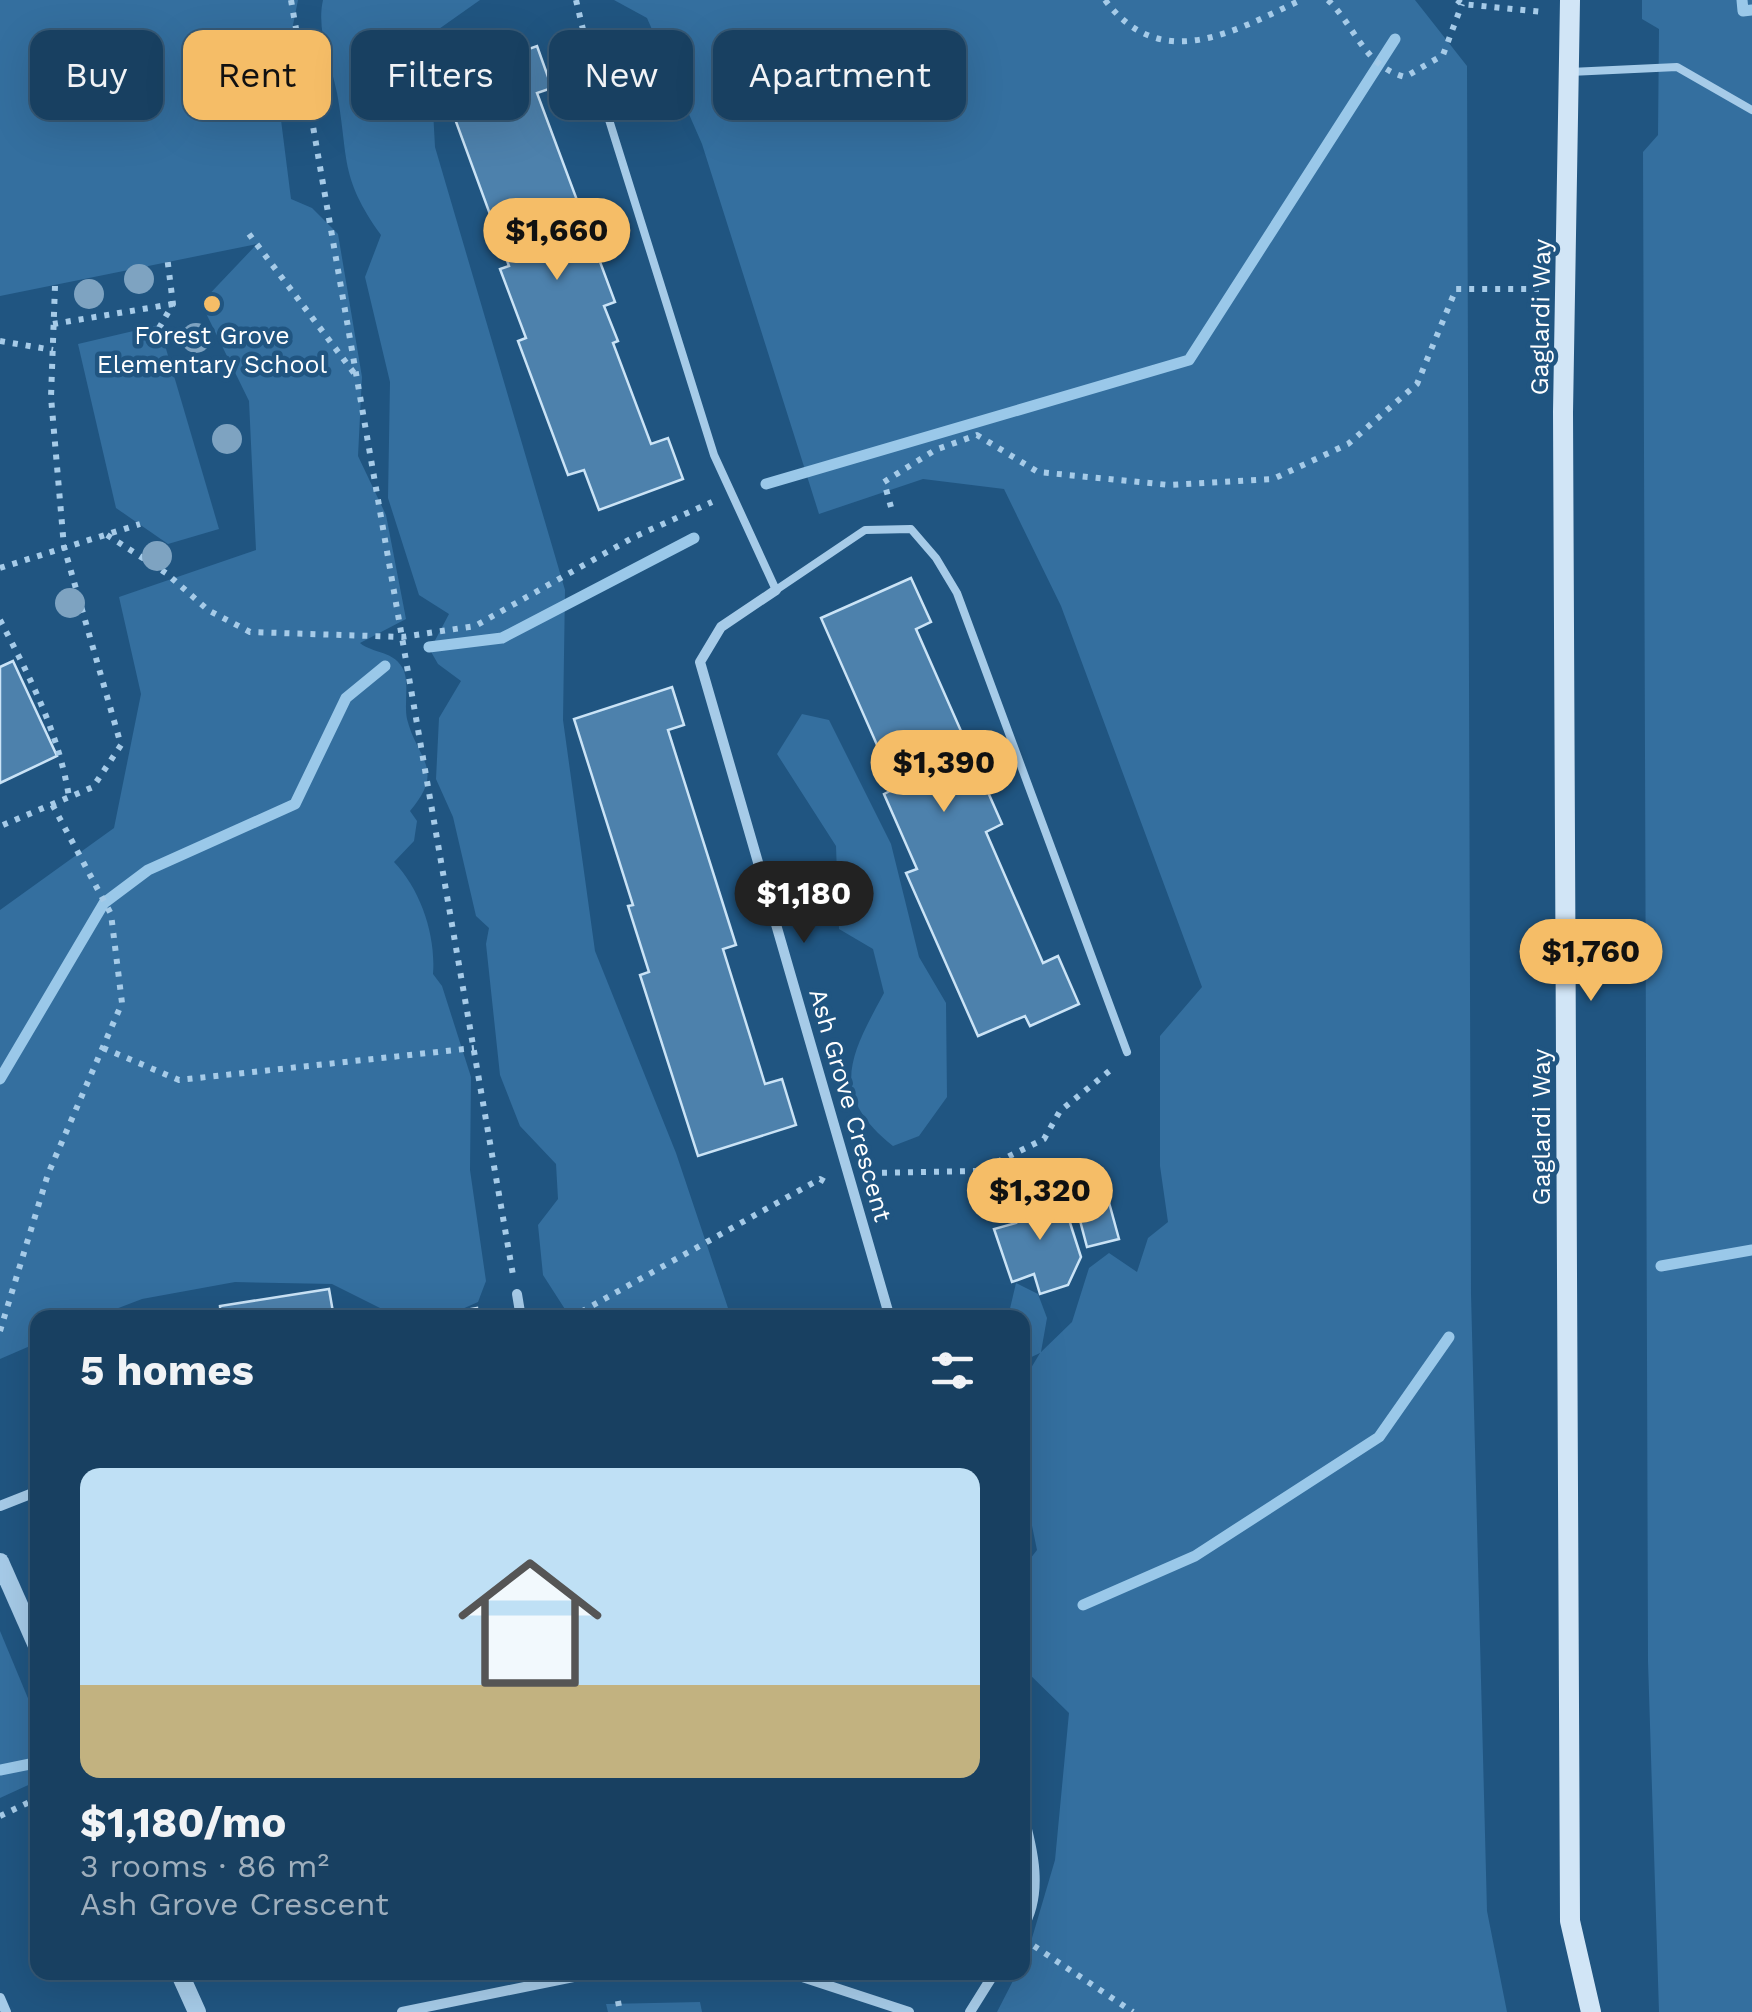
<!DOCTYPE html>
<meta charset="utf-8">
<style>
body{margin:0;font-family:"Work Sans",sans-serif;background:#254b6a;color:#f1f3f6;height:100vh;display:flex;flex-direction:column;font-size:38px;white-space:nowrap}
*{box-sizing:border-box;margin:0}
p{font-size:32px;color:#9fafbd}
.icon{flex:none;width:55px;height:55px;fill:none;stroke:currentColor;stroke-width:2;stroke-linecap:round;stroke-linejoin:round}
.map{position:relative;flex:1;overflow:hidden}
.panel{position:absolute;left:30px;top:1310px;width:1000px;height:670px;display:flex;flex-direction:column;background:#184061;border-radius:20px;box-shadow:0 10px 40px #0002,0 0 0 2px #365976}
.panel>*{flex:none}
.top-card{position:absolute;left:30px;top:30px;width:1000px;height:90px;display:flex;gap:20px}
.price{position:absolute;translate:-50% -85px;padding:0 22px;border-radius:35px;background:#f5bd67;color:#111;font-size:32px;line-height:65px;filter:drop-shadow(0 2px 5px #0008)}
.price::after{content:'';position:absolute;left:50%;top:60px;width:30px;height:22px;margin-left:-15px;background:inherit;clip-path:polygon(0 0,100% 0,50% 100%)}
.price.on{background:#222;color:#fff}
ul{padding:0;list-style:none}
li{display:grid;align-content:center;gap:20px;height:530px;padding:0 50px}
li span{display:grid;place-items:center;height:310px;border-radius:20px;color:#555}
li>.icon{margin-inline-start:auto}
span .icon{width:180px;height:180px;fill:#fffc;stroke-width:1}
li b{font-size:42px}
h2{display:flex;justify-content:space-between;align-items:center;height:120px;padding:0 50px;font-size:42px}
.pill{padding:0 35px;border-radius:20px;background:#184061;box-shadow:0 10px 40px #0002,0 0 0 2px #365976;font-size:35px;line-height:90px}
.pill.on{background:#f5bd67;color:#111}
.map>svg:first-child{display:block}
.green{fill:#346f9f}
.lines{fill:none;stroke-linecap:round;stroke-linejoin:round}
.stream{stroke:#9ac8e9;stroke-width:11}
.building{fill:#4d81ac;stroke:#cae3f6;stroke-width:2.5}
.path{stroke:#a6cbe8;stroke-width:6;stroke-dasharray:5 8;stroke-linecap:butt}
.service{stroke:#a6cbe8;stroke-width:8}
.minor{stroke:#a6cbe8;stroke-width:10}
.tertiary{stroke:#a6cbe8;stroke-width:18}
.secondary{stroke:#d1e5f6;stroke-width:20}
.tree{fill:#7ea3c1}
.poi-dot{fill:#f5bd67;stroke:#205581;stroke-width:4}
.labels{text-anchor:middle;stroke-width:9;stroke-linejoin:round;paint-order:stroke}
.street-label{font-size:25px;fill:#fff;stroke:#205581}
.poi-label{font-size:25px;fill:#fff;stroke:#205581}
</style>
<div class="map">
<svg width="1752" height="2012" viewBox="0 0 1752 2012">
<rect width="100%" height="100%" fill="#205581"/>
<g class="green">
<path d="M0 0H298L291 35 265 51 260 66 281 120 291 199 312 208 338 234 362 377 358 456 386 515 406 619 360 643C373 654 395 650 404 671 409 685 404 704 407 719 417 759 446 769 410 811L417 821 414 841 394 862C421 890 436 936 433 974L442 986 471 1077 470 1170 486 1281 478 1302 460 1310 386 1311 332 1284 235 1282 142 1299 95 1317 38 1318 37 1343 0 1359V910L114 828 141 694 119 597 256 550 249 401 201 303 257 244 0 296Z"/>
<path d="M323 0H480L429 36 435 147 565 590 563 720 595 951 676 1153 731 1317H570L543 1275 538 1225 558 1199 556 1164 520 1126 500 1075 486 944 489 928 476 916 453 817 436 779 439 718 461 681 438 664 430 650 449 614 419 595 388 498 390 382 365 277 381 235C339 176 349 159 337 93 331 63 316 31 323 0Z"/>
<path d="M614 0H1415L1467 66 1471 1294 1487 1911 1507 2012H997L1017 1973 1022 1972 1055 1860 1069 1713 1023 1668V1568L1037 1550 1023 1482 1022 1383 1040 1353 1023 1361 1022 1318 1008 1317 1016 1283 1038 1294 1047 1318 1041 1352 1072 1322 1089 1268 1109 1253 1137 1272 1148 1238 1168 1222 1160 1166V1036L1202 987 1061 606 1004 489 923 479 819 514 702 144 647 18Z"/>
<path d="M1642 0H1752V2012H1659L1648 1661 1643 152 1658 135 1659 29 1642 19Z"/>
<path d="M159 325 219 529 168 544 116 508 78 344Z"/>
<path d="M802 714 829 720 891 844 919 957 946 1003 947 1097 919 1136 893 1146C828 1094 850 1056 884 993L873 949 839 929 836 846 777 754Z"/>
<path d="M0 1631 37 1720V1781L0 1798Z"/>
<path d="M700 2002 702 2012H608L606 2004Z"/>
</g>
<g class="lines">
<g class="stream">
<path d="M1742 0 1743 11 1752 10"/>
<path d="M766 484 1189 360 1395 39"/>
<path d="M429 647 502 638 694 538"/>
<path d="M0 1079 104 903 148 870 295 804 346 698 385 666"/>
<path d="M1661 1266 1752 1250"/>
<path d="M1083 1605 1195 1556 1379 1437 1449 1337"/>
<path d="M0 1770 35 1763"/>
</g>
</g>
<g class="building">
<path d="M537 46 552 88 537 93 615 302 604 306 618 341 613 343 651 444 668 438 683 479 599 510 584 470 568 475 518 341 526 338 500 269 509 266 444 89 490 72 487 64Z"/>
<path d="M911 578 931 622 916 629 1002 824 986 832 1043 963 1058 956 1079 1004 1030 1026 1025 1016 978 1036 906 873 917 869 884 794 896 788 821 618Z"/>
<path d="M13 661 57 756 0 783V667Z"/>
<path d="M672 687 684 725 668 730 736 945 723 949 765 1084 782 1079 796 1125 698 1156 640 975 649 972 628 906 633 905 574 719Z"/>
<path d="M1099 1166 1119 1239 1087 1247 1068 1175Z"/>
<path d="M1037 1192 1064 1204 1081 1257 1068 1285 1040 1294 1034 1274 1012 1282 994 1229 1016 1223 1009 1201Z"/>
<path d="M329 1289 334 1318H221L220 1306Z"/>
<path d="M477 1308 478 1318H421Z"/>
</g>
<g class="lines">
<g class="path">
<path d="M291 0 513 1275"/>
<path d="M576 0 585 38"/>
<path d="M1105 0C1161 75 1234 31 1301 0"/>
<path d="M1328 0C1355 26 1365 67 1405 77L1443 55 1462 4"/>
<path d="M1457 0 1462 4 1544 12"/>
<path d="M249 234 354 373"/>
<path d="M53 324 173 304"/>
<path d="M159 328 173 304 167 256"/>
<path d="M0 341 53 350"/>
<path d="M891 507 884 482 935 450 977 435 1038 472 1169 485 1273 479 1348 444 1417 384 1456 289H1539"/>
<path d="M107 535 166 573 208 610 250 632 402 637 475 626 634 537 712 502"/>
<path d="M0 568 140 524"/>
<path d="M0 620C30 677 59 734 69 797"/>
<path d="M3 825 93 787 121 745 64 547 51 397 55 286"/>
<path d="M103 1048 179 1080 474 1048"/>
<path d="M869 1173 979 1171 1044 1139 1060 1111 1113 1068"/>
<path d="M570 1318 820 1179 827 1183"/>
<path d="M0 1331 48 1174 122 1003 111 914 52 804"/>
<path d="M0 1816 38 1798"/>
<path d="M1034 1946 1133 2012"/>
<path d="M618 2001 620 2012"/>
</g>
<g class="service">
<path d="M590 59 714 455 776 590 865 530 911 529 936 558 957 593 1127 1052"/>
<path d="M1570 72 1677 67 1752 110"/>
</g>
<g class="minor">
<path d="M776 590 721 627 700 662 890 1318"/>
<path d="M517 1294 521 1318"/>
<path d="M0 1506 38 1491"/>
<path d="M1022 1811C1033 1849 1044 1894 1022 1929"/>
<path d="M787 1972 909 2012"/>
<path d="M0 1998 6 2012"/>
<path d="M402 2012 598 1972"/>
<path d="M970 2012 995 1972"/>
</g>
<g class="tertiary">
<path d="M0 1562 38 1648"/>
<path d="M179 1972 197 2012"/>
</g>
<path class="secondary" d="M1570 0 1563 412 1570 1921 1591 2012"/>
</g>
<g class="tree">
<circle cx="139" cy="279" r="15"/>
<circle cx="89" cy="294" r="15"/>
<circle cx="196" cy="338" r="15"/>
<circle cx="227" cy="439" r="15"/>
<circle cx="157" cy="556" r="15"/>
<circle cx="70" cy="603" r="15"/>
</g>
<circle class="poi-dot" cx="212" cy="304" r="10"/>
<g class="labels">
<g class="street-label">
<text transform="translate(1540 317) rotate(-89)" y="9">Gaglardi Way</text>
<text transform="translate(851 1105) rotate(74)" y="9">Ash Grove Crescent</text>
<text transform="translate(1541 1127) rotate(-90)" y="9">Gaglardi Way</text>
</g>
<g class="poi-label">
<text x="212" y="344">Forest Grove<tspan x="212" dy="29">Elementary School</tspan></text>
</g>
</g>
</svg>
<b class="price" style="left:557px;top:283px">$1,660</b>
<b class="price" style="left:944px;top:815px">$1,390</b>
<b class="price on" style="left:804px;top:946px">$1,180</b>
<b class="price" style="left:1591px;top:1004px">$1,760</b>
<b class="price" style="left:1040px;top:1243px">$1,320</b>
<div class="top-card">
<a class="pill">Buy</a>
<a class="pill on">Rent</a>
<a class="pill">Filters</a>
<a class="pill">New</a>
<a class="pill">Apartment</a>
</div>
<section class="panel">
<h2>5 homes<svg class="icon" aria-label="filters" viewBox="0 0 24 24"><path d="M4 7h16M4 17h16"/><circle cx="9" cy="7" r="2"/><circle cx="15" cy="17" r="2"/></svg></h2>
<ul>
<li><span style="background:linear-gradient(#bfe0f5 70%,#c2b280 0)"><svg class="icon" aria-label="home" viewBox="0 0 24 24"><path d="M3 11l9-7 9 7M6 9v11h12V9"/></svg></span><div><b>$1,180/mo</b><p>3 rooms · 86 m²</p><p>Ash Grove Crescent</p></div></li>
</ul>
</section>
</div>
